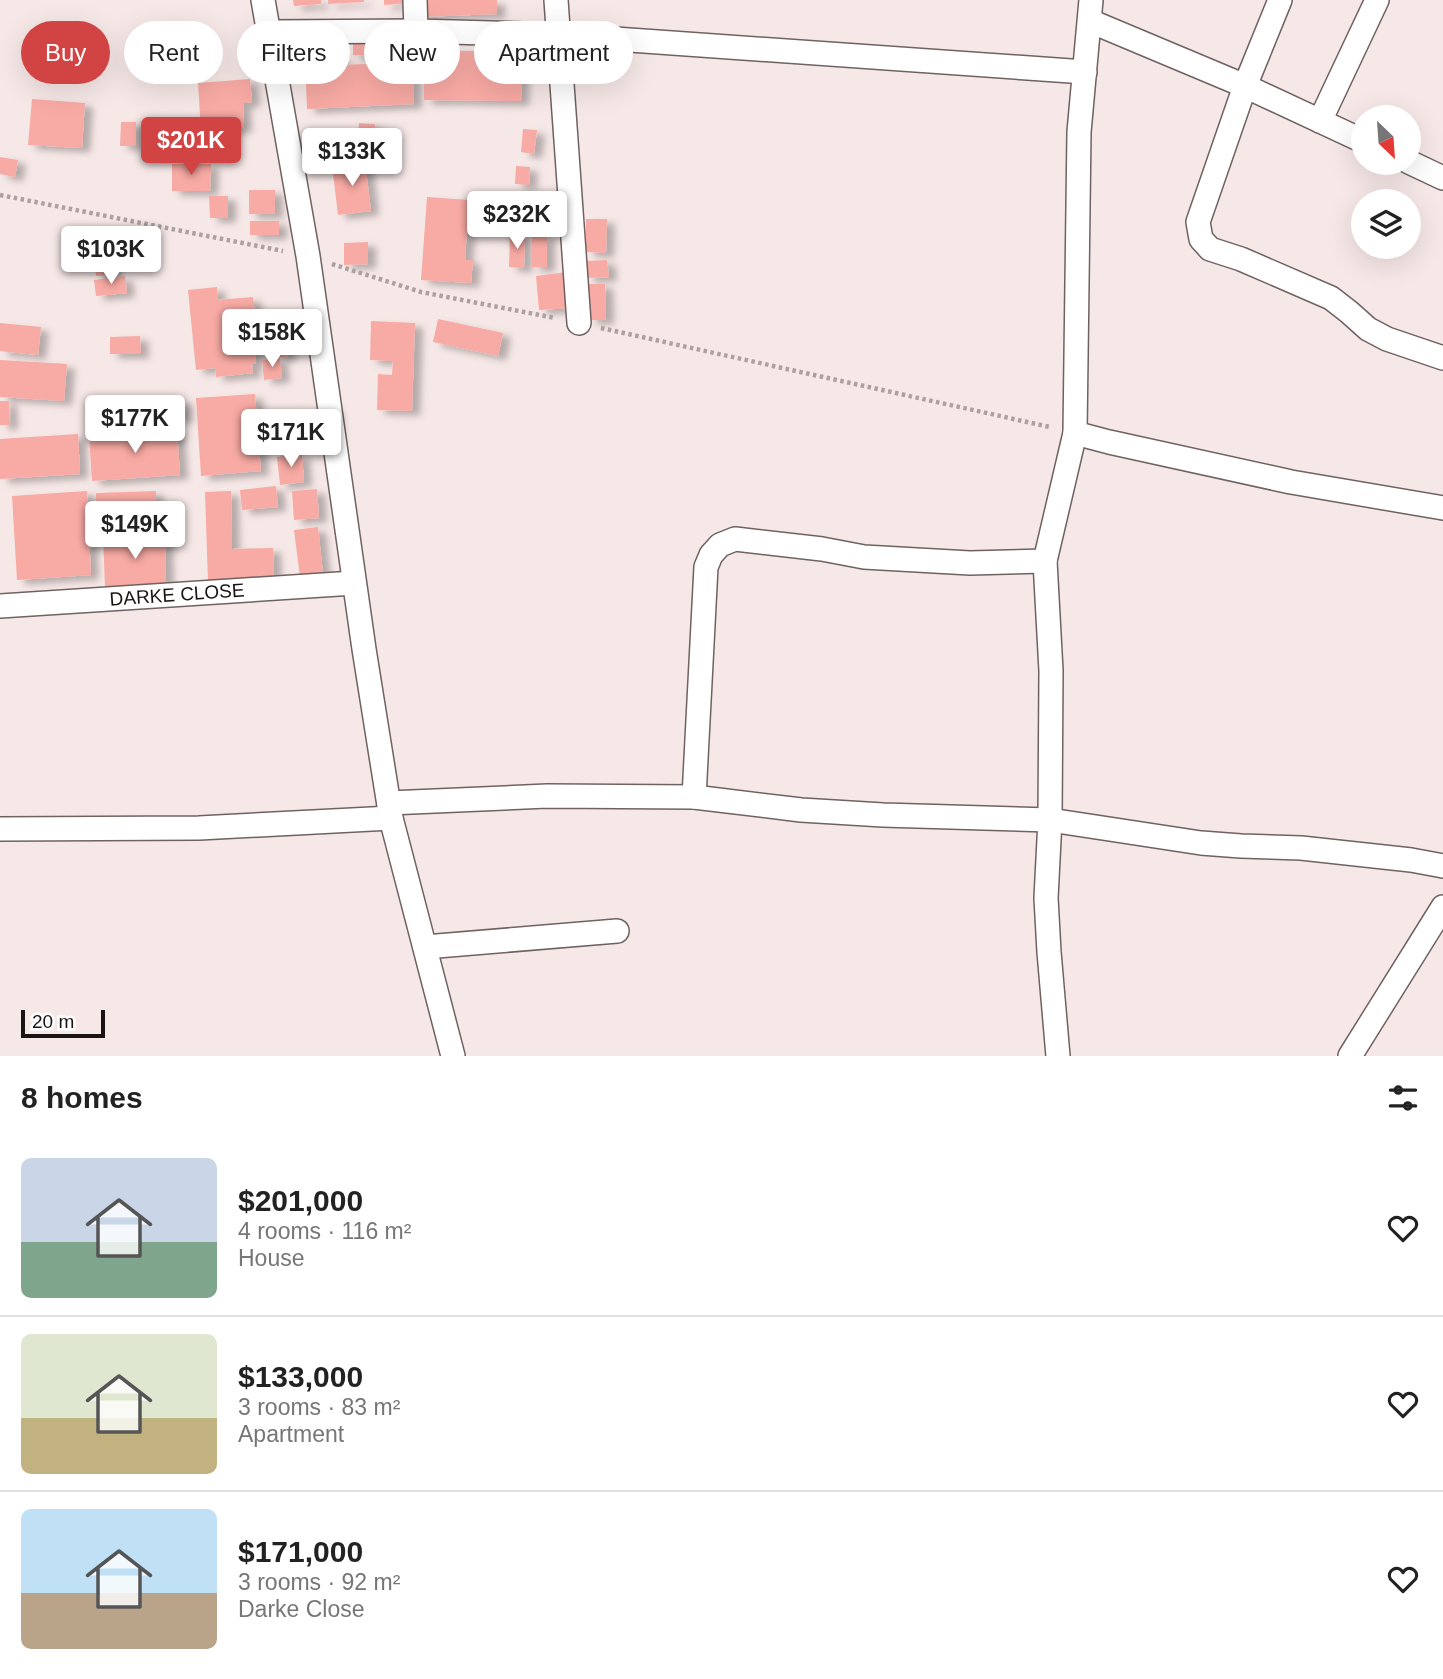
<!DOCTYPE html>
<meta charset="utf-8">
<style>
body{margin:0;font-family:Arial,sans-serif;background:#f6f6f6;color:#222;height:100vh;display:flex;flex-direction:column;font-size:26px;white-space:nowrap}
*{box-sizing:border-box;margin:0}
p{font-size:23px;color:#767676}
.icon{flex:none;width:38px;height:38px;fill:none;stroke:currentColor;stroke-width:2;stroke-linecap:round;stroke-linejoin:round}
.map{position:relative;height:1056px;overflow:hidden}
.details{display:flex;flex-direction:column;background:#fff;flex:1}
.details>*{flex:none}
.hud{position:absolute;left:21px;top:21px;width:700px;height:63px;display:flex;gap:14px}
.needle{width:46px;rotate:155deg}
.tools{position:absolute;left:1351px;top:105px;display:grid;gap:14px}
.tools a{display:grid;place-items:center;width:70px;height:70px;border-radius:50%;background:#fff;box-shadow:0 7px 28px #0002;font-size:35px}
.scale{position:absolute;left:21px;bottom:18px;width:84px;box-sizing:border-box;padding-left:7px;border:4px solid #1a1515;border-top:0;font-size:19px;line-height:24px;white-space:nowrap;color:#1a1515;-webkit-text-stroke:5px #fff;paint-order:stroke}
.price{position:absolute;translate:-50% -60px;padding:0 16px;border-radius:7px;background:#fff;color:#222;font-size:23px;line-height:46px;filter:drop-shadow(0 2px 4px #0008)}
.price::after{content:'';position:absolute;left:50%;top:42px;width:21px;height:16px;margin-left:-10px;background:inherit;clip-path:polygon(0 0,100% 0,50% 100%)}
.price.on{background:#d24344;color:#fff}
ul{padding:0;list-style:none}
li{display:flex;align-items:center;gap:21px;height:175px;padding:0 21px}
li+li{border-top:2px solid #e0e0e0}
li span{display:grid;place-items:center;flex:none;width:196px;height:140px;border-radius:10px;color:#555}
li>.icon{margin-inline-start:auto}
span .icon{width:84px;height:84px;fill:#fffc;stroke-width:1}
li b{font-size:30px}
h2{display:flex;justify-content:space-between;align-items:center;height:84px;padding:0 21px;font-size:30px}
.pill{padding:0 24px;border-radius:32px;background:#fff;box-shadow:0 7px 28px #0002;font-size:24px;line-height:63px}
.pill.on{background:#d24344;color:#fff}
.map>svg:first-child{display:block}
.building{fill:#f8aaa4;filter:url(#shadow)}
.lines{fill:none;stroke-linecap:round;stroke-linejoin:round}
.minor-casing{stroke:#6f6261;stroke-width:26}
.path{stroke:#aca1a0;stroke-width:4.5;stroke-dasharray:3.5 3.5;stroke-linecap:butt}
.minor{stroke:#fff;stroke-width:23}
.labels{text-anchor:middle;stroke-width:5;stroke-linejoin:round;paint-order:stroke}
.street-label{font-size:19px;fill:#1a1515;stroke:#fff}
</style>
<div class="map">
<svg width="1443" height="1056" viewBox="0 0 1443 1056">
<defs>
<filter id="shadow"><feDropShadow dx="8" dy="4.5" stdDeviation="3.5" flood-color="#0004"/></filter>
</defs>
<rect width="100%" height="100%" fill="#f6e8e7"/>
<g class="building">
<path d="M293 0H321V4L294 6Z"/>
<path d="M328 0H364V2L328 4Z"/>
<path d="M384 0H410V3L384 5Z"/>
<path d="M419 0H497V14L420 17Z"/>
<path d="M353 39H381V56L353 55Z"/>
<path d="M424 51H522L521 101 424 100Z"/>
<path d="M190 53 192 66 171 69 169 56Z"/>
<path d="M342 58V65L413 62 414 104 307 109 305 59Z"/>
<path d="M250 79 252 102 243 103 244 128 201 131 198 83Z"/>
<path d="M32 99 85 103 82 148 28 145Z"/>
<path d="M121 122H136L135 146H120Z"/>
<path d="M359 123 375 124 374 155 357 154Z"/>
<path d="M523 129 537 130 534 154 521 152Z"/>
<path d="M348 135 350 155 330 157 328 136Z"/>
<path d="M0 157 18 160 15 177 0 174Z"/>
<path d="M365 161 371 211 338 215 332 165Z"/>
<path d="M172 164H211L210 191H172Z"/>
<path d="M516 166 530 167 529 185 515 184Z"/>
<rect x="249" y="190" width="26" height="24"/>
<path d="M209 196H228V218H210Z"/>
<path d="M427 197 469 200 465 260H473L471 283 421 280Z"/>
<rect x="510" y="199" width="17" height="21"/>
<path d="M586 219H607L606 253 586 252Z"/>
<rect x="250" y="221" width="29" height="14"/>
<path d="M510 234 525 235 524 268 509 267Z"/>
<rect x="532" y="235" width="15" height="32"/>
<path d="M368 242V264L344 265V243Z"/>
<path d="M113 260V275L96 276 95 261Z"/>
<path d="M607 260 609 277 586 278V261Z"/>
<path d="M567 272 570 308 539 310 536 276Z"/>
<path d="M125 276 127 293 96 296 94 280Z"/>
<path d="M589 284H605L606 320H589Z"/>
<path d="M217 287 218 300 253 297 257 332 249 333 250 344 254 343 256 364H252L253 373 216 377 215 368 196 370 188 290Z"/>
<path d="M438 319 503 333 498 356 433 342Z"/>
<path d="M371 321 415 323 412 411 377 410 378 374 392 375 393 361 370 360Z"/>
<path d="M0 323 41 327 38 355 0 351Z"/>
<path d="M140 336 141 354H110V337Z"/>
<rect x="275" y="341" width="13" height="16"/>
<path d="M280 358 282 378 264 380 262 360Z"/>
<path d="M0 360 67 364 64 401 0 397Z"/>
<path d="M255 394 261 471 201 476 196 398Z"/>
<path d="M185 400V419L162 420 161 401Z"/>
<path d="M0 401H9L10 425H0Z"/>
<path d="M296 411 298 448 277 449 275 412Z"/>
<path d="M177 429 180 475 92 481 89 436Z"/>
<path d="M78 434 80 474 0 479V439Z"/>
<path d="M302 454 304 482 280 485 277 457Z"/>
<path d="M276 486 278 507 242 510 240 490Z"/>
<path d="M317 489 319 518 294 520 292 491Z"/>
<path d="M87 491 91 575 17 580 12 496Z"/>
<path d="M156 491V530L96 531V493Z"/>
<path d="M231 491 232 549 273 548 274 580 208 582 205 492Z"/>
<path d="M318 527 323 574 300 577 294 530Z"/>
<path d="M165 535 166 585 105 587 103 537Z"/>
</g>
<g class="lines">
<defs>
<g id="minor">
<path d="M263 0 308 256 364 649 391 818 453 1056"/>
<path d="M415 0 416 31"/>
<path d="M556 0 579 323"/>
<path d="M1280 0 1245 86 1198 222 1201 239 1210 249 1241 259 1331 298 1349 312 1368 329 1387 339 1443 358"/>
<path d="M1090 21 1245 86 1363 141"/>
<path d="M270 32 416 31 559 35 1085 72"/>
<path d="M1320 121 1377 0"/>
<path d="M1409 162 1443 178"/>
<path d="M1075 433 1109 442 1291 482 1443 508"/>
<path d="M0 606 354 583"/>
<path d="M694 797 706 567 711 555 720 545 735 539 822 549 864 557 970 563 1045 561"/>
<path d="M389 803 547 796 694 797 801 810 883 815 1050 820 1201 843 1241 846 1301 848 1411 860 1443 866"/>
<path d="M0 829 199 828 391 818"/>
<path d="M425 947 617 931"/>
<path d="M1058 1056 1049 952 1046 898 1050 820 1051 671 1045 561 1075 433 1079 132 1091 0"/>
<path d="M1350 1056 1443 907"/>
</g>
</defs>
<use href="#minor" class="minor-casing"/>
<g class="path">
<path d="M0 195 283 251"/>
<path d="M332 264 421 292 555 318"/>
<path d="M601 328 1050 427"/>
</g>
<use href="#minor" class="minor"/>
</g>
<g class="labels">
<g class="street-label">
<text transform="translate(177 594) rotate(-4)" y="7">DARKE CLOSE</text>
</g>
</g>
</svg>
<div class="tools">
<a><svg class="needle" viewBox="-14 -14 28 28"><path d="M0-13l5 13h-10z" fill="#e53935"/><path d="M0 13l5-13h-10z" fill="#767676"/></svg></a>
<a><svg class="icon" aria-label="layers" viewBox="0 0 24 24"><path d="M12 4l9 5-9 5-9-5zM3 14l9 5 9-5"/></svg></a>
</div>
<div class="scale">20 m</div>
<b class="price on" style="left:191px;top:177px">$201K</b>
<b class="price" style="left:352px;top:188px">$133K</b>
<b class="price" style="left:517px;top:251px">$232K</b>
<b class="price" style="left:111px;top:286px">$103K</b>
<b class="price" style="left:272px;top:369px">$158K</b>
<b class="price" style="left:135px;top:455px">$177K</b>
<b class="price" style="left:291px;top:469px">$171K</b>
<b class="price" style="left:135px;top:561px">$149K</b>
<div class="hud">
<a class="pill on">Buy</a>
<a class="pill">Rent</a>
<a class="pill">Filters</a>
<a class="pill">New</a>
<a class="pill">Apartment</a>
</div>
</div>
<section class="details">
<h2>8 homes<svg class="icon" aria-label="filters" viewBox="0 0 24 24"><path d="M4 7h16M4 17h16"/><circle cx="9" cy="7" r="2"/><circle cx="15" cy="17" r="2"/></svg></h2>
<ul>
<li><span style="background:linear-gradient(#c9d6e8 60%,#7fa58c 0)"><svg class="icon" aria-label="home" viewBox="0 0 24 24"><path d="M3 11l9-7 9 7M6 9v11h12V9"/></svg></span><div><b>$201,000</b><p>4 rooms · 116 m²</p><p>House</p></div><svg class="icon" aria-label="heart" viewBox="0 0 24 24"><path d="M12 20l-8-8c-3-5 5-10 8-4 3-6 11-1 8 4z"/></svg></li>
<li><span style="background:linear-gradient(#dfe7d0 60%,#c2b280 0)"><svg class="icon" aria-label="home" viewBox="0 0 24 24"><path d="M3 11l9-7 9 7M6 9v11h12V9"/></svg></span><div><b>$133,000</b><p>3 rooms · 83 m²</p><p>Apartment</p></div><svg class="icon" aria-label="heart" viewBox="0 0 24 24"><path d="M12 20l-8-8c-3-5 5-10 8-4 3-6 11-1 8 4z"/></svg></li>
<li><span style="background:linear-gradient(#bfe0f5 60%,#b9a48a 0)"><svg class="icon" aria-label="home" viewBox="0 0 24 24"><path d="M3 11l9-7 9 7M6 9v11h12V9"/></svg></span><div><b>$171,000</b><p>3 rooms · 92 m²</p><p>Darke Close</p></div><svg class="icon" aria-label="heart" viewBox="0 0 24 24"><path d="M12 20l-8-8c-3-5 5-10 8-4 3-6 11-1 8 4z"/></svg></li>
</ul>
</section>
